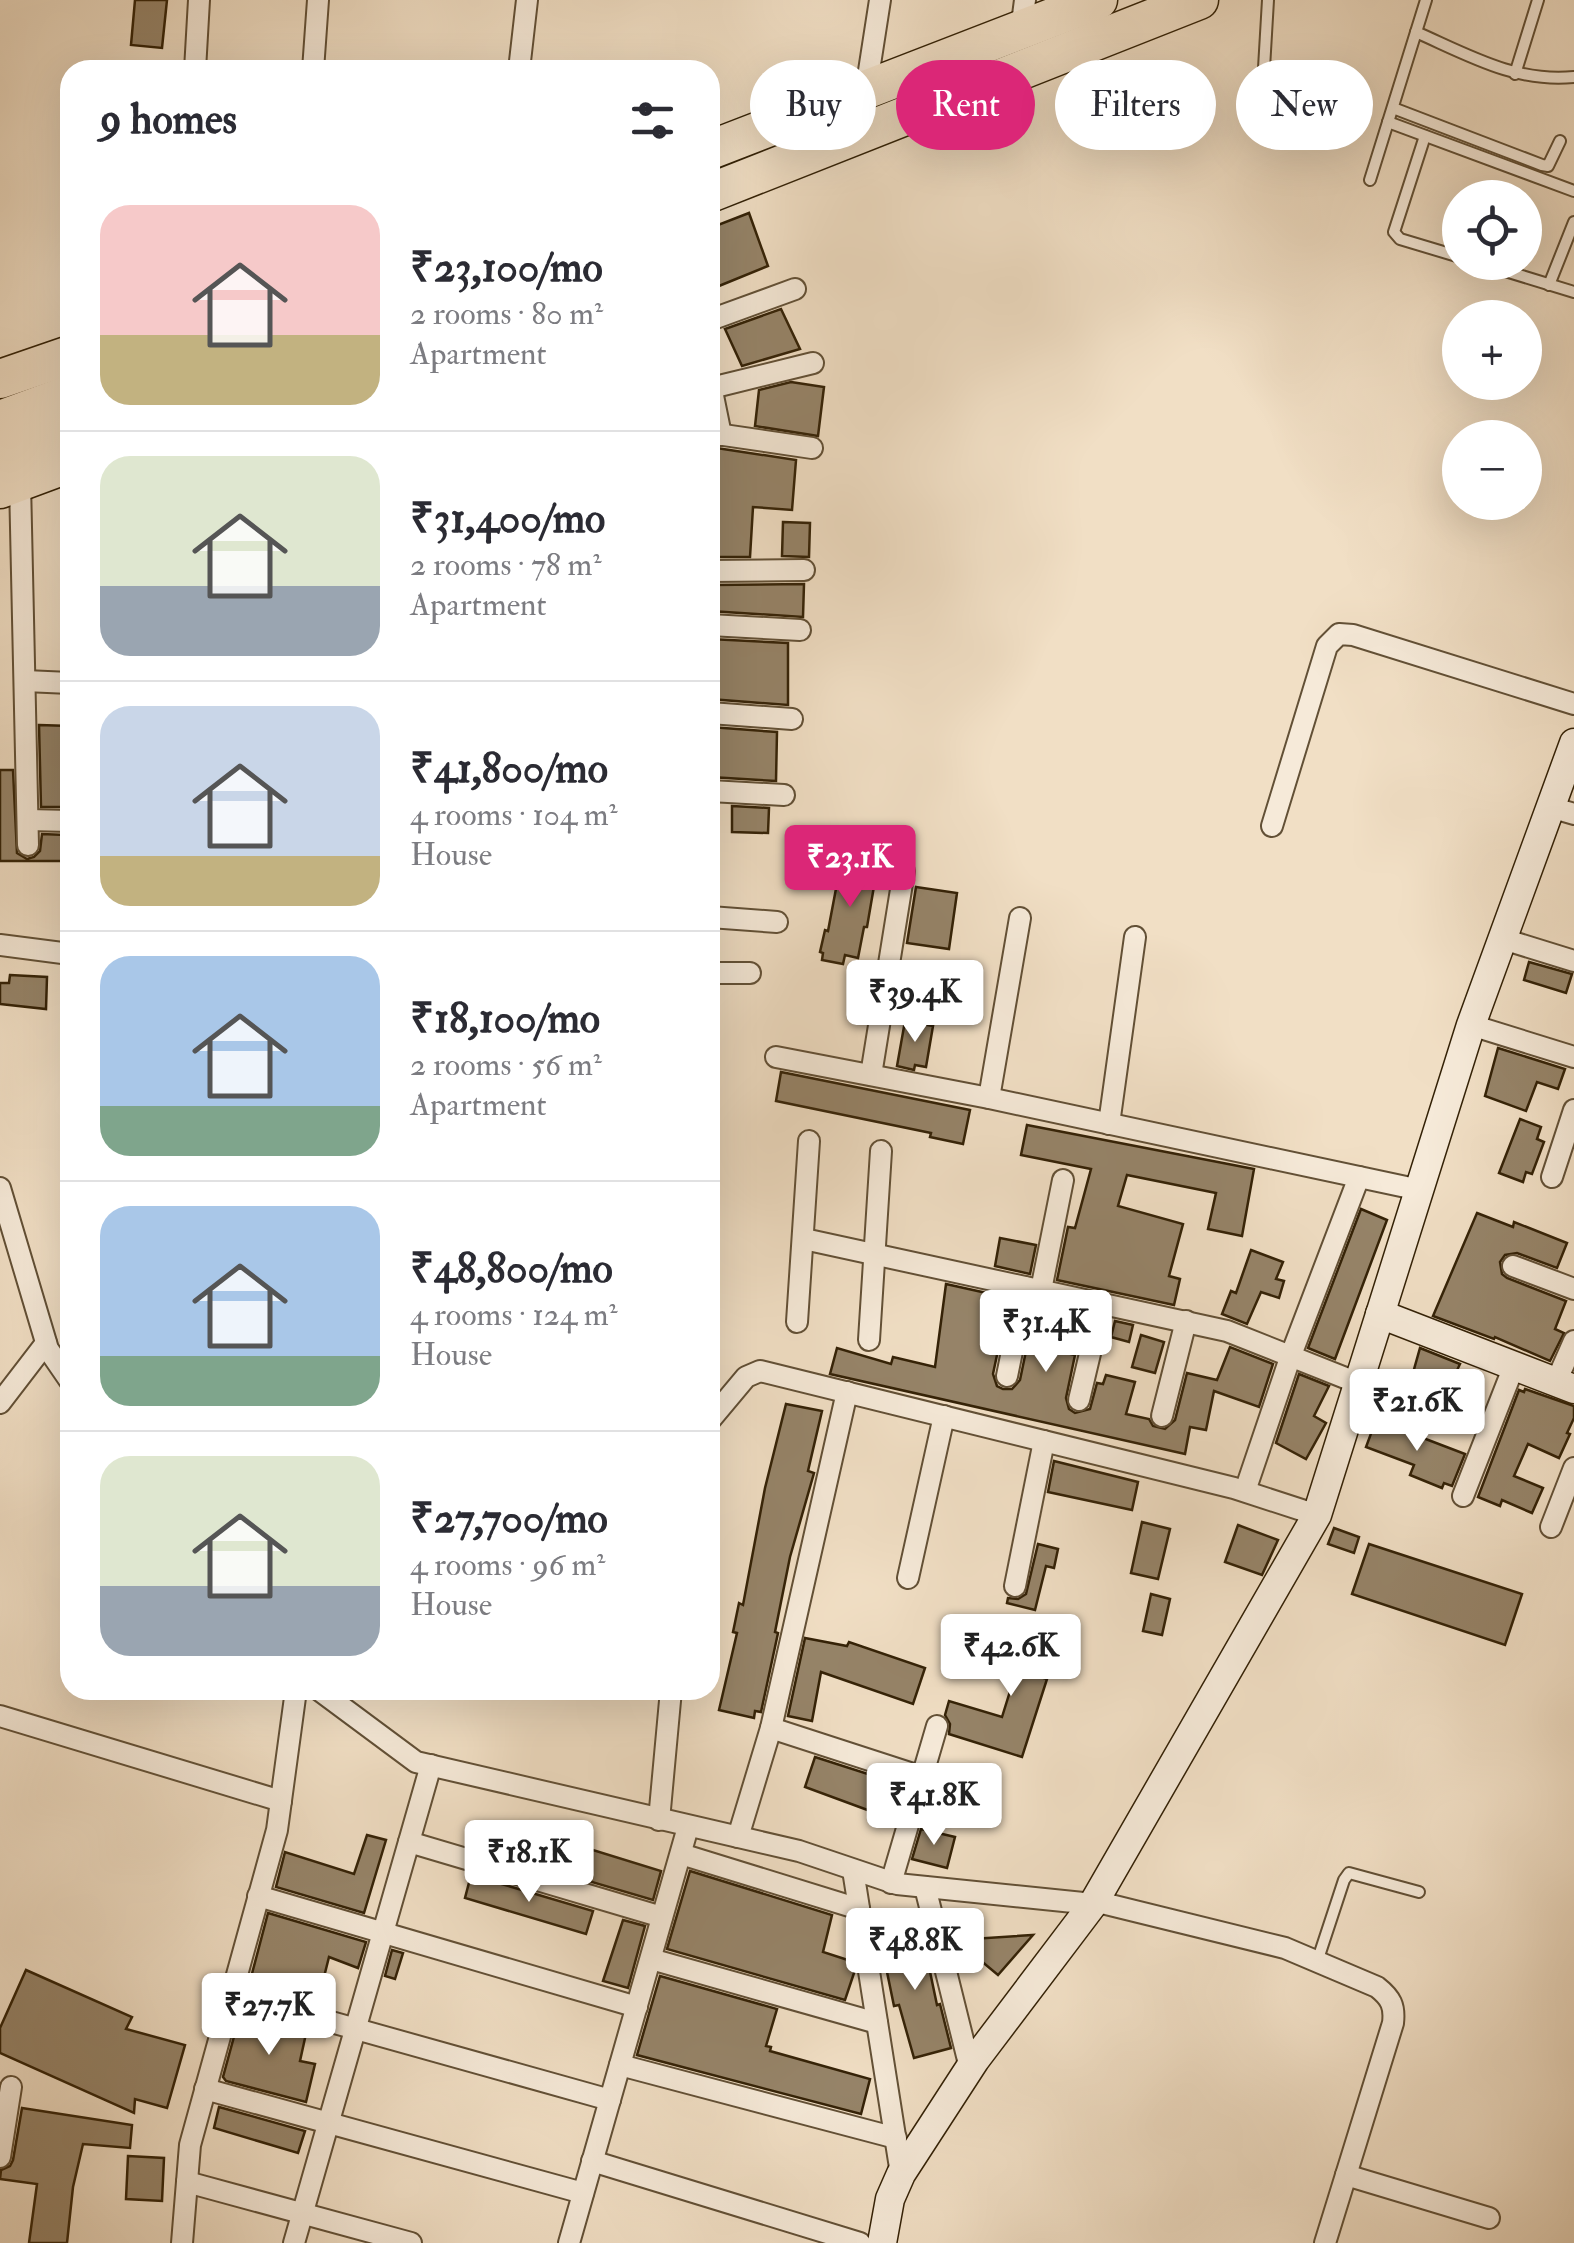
<!DOCTYPE html>
<meta charset="utf-8">
<style>
body{margin:0;font-family:"IM FELL Double Pica",serif;background:#f7f7f7;color:#2b2b33;height:100vh;display:flex;flex-direction:column;font-size:38px;white-space:nowrap}
*{box-sizing:border-box;margin:0}
p{font-size:32px;color:#7c7c81}
.icon{flex:none;width:55px;height:55px;fill:none;stroke:currentColor;stroke-width:2;stroke-linecap:round;stroke-linejoin:round}
.map{position:relative;flex:1;overflow:hidden}
.sheet{position:absolute;left:60px;top:60px;width:660px;height:1640px;display:flex;flex-direction:column;background:#fff;border-radius:30px;box-shadow:0 10px 40px #0002}
.sheet>*{flex:none}
.banner{position:absolute;left:750px;top:60px;width:672px;height:90px;display:flex;gap:20px}
.tools{position:absolute;left:1442px;top:180px;display:grid;gap:20px}
.tools a{display:grid;place-items:center;width:100px;height:100px;border-radius:50%;background:#fff;box-shadow:0 10px 40px #0002;font-size:50px}
.price{position:absolute;translate:-50% -85px;padding:0 22px;border-radius:10px;background:#fff;color:#222;font-size:32px;line-height:65px;filter:drop-shadow(0 2px 5px #0008)}
.price::after{content:'';position:absolute;left:50%;top:60px;width:30px;height:22px;margin-left:-15px;background:inherit;clip-path:polygon(0 0,100% 0,50% 100%)}
.price.on{background:#db2777;color:#fff}
ul{padding:0;list-style:none}
li{display:flex;align-items:center;gap:30px;height:250px;padding:0 40px}
li+li{border-top:2px solid #e1e1e2}
li span{display:grid;place-items:center;flex:none;width:280px;height:200px;border-radius:30px;color:#555}
li>.icon{margin-inline-start:auto}
span .icon{width:120px;height:120px;fill:#fffc;stroke-width:1}
li b{font-size:42px}
h2{display:flex;justify-content:space-between;align-items:center;height:120px;padding:0 40px;font-size:42px}
.chip{padding:0 35px;border-radius:45px;background:#fff;box-shadow:0 10px 40px #0002;font-size:35px;line-height:90px}
.chip.on{background:#db2777;color:#fff}
.map>svg:first-child{display:block}
.building{fill:#968469;stroke:#332106;stroke-width:2.5}
.lines{fill:none;stroke-linecap:round;stroke-linejoin:round}
.lane-casing{stroke:#625036;stroke-width:14}
.street-casing{stroke:#625036;stroke-width:24}
.secondary-casing{stroke:#332106;stroke-width:31}
.highway-casing{stroke:#332106;stroke-width:41}
.lane{stroke:#f6ead9;stroke-width:10}
.street{stroke:#f6ead9;stroke-width:20}
.secondary{stroke:#f6ead9;stroke-width:28}
.highway{stroke:#f1dfc5;stroke-width:38}
</style>
<div class="map">
<svg width="1574" height="2243" viewBox="0 0 1574 2243">
<rect width="100%" height="100%" fill="#f1dfc5"/>
<filter id="stains"><feTurbulence type="fractalNoise" baseFrequency=".002" numOctaves="4"/><feColorMatrix values="0 0 0 0 .2 0 0 0 0 .09 0 0 0 0 .02 0 0 0 .5 -.17"/></filter>
<radialGradient id="worn" r=".72"><stop offset=".6" stop-color="#630" stop-opacity="0"/><stop offset="1" stop-color="#630" stop-opacity=".3"/></radialGradient>
<g class="building">
<path d="M135 0H167L162 48 131 45Z"/>
<path d="M749 213 768 266 714 288 710 278V228Z"/>
<path d="M781 309 800 349 742 366 725 329Z"/>
<path d="M791 382 824 387 818 436 755 426 759 390Z"/>
<path d="M710 447 796 460 792 510 753 507 750 557H710Z"/>
<path d="M783 522 810 523 809 557 782 556Z"/>
<path d="M804 584 803 617 710 611V585Z"/>
<path d="M710 639 788 643V705L710 699Z"/>
<path d="M39 725 70 726 66 807H41Z"/>
<path d="M710 727 777 732 776 781 710 777Z"/>
<path d="M0 770H13L17 853 27 859 34 857 40 851 42 834 66 835V861H0Z"/>
<path d="M732 806 769 808 768 833 732 832Z"/>
<path d="M842 857 878 863 867 927H864L858 958 845 955 843 964 822 960 823 953 820 952 825 930 828 931Z"/>
<path d="M916 887 957 893 949 949 907 943Z"/>
<path d="M1529 962 1572 974 1566 993 1524 980Z"/>
<path d="M10 975 47 977 46 1009 0 1004V983H9Z"/>
<path d="M905 1021 933 1026 926 1067 915 1065 914 1070 897 1066Z"/>
<path d="M1498 1048 1565 1069 1558 1089 1537 1082 1526 1111 1485 1096Z"/>
<path d="M781 1072 970 1110 963 1144 930 1137 931 1133 776 1101Z"/>
<path d="M1520 1119 1541 1127 1537 1139 1544 1142 1532 1174 1526 1172 1523 1182 1499 1173Z"/>
<path d="M1027 1125 1254 1169 1242 1236 1208 1229 1216 1193 1127 1175 1118 1206 1183 1224 1169 1276 1180 1279 1174 1305 1057 1280 1068 1227 1075 1228 1091 1169 1021 1155Z"/>
<path d="M1361 1209 1387 1220 1335 1359 1308 1348Z"/>
<path d="M1477 1213 1513 1227 1514 1222 1567 1243 1557 1268 1517 1253 1505 1255 1500 1262 1502 1274 1507 1278 1566 1301 1555 1329 1564 1333 1550 1361 1495 1337 1494 1339 1433 1316Z"/>
<path d="M1000 1238 1036 1245 1030 1274 995 1266Z"/>
<path d="M1251 1250 1283 1262 1276 1279 1284 1281 1279 1298 1261 1292 1247 1324 1222 1314 1231 1291 1236 1293Z"/>
<path d="M946 1284 1009 1298 993 1374 997 1386 1003 1389H1012L1020 1380 1036 1303 1083 1314 1071 1354 1075 1355 1066 1398 1069 1409 1075 1413 1090 1409 1097 1383 1103 1384 1106 1375 1135 1382 1126 1414 1149 1419 1153 1426 1165 1429 1175 1420 1187 1373 1217 1380 1230 1347 1273 1364 1259 1407 1214 1391 1206 1430 1190 1427 1185 1454 830 1374 837 1348 891 1364 893 1357 935 1367Z"/>
<path d="M1115 1321 1133 1325 1129 1342 1111 1337Z"/>
<path d="M1141 1335 1164 1342 1155 1373 1132 1367Z"/>
<path d="M1420 1348 1460 1364 1446 1394 1411 1380Z"/>
<path d="M1299 1374 1329 1386 1314 1416 1326 1423 1306 1459 1276 1443Z"/>
<path d="M1525 1389 1574 1406V1418L1567 1433 1570 1434 1559 1458 1528 1444 1514 1476 1543 1488 1532 1513 1502 1500 1500 1506 1478 1497 1519 1390 1524 1392Z"/>
<path d="M786 1404 822 1411 808 1471 814 1473 790 1557 775 1632 778 1633 761 1712 755 1711 754 1718 719 1710 737 1633 733 1632 739 1603 743 1605 765 1488Z"/>
<path d="M1376 1420 1465 1454 1452 1486 1444 1483 1442 1488 1410 1475 1414 1465 1366 1447Z"/>
<path d="M1054 1461 1138 1482 1132 1510 1048 1492Z"/>
<path d="M1142 1522 1170 1529 1158 1579 1131 1573Z"/>
<path d="M1238 1525 1278 1540 1262 1575 1225 1562Z"/>
<path d="M1334 1528 1359 1537 1354 1553 1328 1544Z"/>
<path d="M1038 1544 1058 1549 1054 1568 1046 1566 1035 1610 1007 1603 1008 1598 1018 1599 1026 1594Z"/>
<path d="M1369 1544 1522 1594 1505 1645 1352 1594Z"/>
<path d="M1151 1594 1170 1599 1162 1635 1143 1631Z"/>
<path d="M1033 1617 1060 1629 1040 1677 1047 1679 1022 1757 949 1734 950 1724 945 1715 949 1701 1002 1717 1021 1656 1018 1655Z"/>
<path d="M805 1638 847 1646 849 1642 925 1668 913 1704 821 1672 812 1721 788 1716Z"/>
<path d="M815 1757 902 1785 892 1819 805 1787Z"/>
<path d="M512 1825 661 1871 653 1900 504 1856Z"/>
<path d="M921 1829 955 1837 947 1868 912 1859Z"/>
<path d="M367 1835 386 1840 364 1913 276 1887 285 1852 354 1874Z"/>
<path d="M690 1871 832 1915 823 1952 854 1962 855 1970 845 2000 667 1949Z"/>
<path d="M471 1875 593 1911 586 1934 465 1898Z"/>
<path d="M268 1913 366 1942 358 1968 329 1957 318 2001 312 2002 249 1985Z"/>
<path d="M623 1920 645 1926 628 1988 603 1981Z"/>
<path d="M916 1930 919 1943H924L937 2005 940 2004 951 2048 914 2058 899 2005 894 2006 880 1938Z"/>
<path d="M1033 1935 998 1975 956 1940Z"/>
<path d="M392 1950 403 1953 395 1979 385 1976Z"/>
<path d="M26 1970 132 2017 126 2029 185 2045 167 2108 135 2099 134 2113 0 2053V2028Z"/>
<path d="M660 1976 777 2009 766 2046 771 2047 770 2051 870 2079 861 2114 637 2055Z"/>
<path d="M241 2011 307 2029 300 2061 315 2064 306 2102 226 2081 223 2077Z"/>
<path d="M219 2107 305 2131 298 2153 214 2128Z"/>
<path d="M22 2108 132 2125 130 2148 83 2144 73 2187 67 2243H29L37 2184 0 2179 1 2170 10 2166 13 2160Z"/>
<path d="M128 2156 164 2158 162 2201 126 2199Z"/>
</g>
<g class="lines">
<defs>
<g id="lane">
<path d="M1416 32C1468 55 1516 83 1574 77"/>
<path d="M1515 74 1538 0"/>
<path d="M1393 108 1542 165 1548 166 1560 141"/>
<path d="M1261 119 1268 0"/>
<path d="M1388 122 1574 191"/>
<path d="M1425 136 1394 232 1400 239 1460 257"/>
<path d="M1370 180 1426 0"/>
<path d="M1476 262 1574 292"/>
<path d="M1549 285 1574 222"/>
<path d="M1317 1962 1344 1880 1349 1873 1419 1892"/>
</g>
<g id="street">
<path d="M1021 31 1025 0"/>
<path d="M195 70 199 0"/>
<path d="M313 70 318 0"/>
<path d="M519 70 527 0"/>
<path d="M866 90 880 0"/>
<path d="M710 320 795 289"/>
<path d="M710 381 721 435"/>
<path d="M711 388 813 363"/>
<path d="M710 433 812 448"/>
<path d="M20 482 28 845"/>
<path d="M710 571 804 570"/>
<path d="M710 625 800 630"/>
<path d="M25 681 70 683"/>
<path d="M710 713 792 719"/>
<path d="M710 791 784 795"/>
<path d="M1550 807 1574 814"/>
<path d="M28 820 70 821"/>
<path d="M1272 826 1327 646 1339 634 1353 635 1574 704"/>
<path d="M710 917 777 922"/>
<path d="M1503 939 1574 961"/>
<path d="M0 945 70 954"/>
<path d="M710 973H750"/>
<path d="M1471 1025 1574 1057"/>
<path d="M776 1057 989 1098 1420 1190"/>
<path d="M871 1075 904 871"/>
<path d="M989 1098 1020 918"/>
<path d="M1109 1124 1135 937"/>
<path d="M1552 1177 1574 1110"/>
<path d="M0 1188 48 1349 70 1381"/>
<path d="M804 1239 1227 1331 1358 1383"/>
<path d="M1513 1266 1574 1289"/>
<path d="M1041 1290 1063 1180"/>
<path d="M797 1322 809 1141"/>
<path d="M869 1340 881 1151"/>
<path d="M1007 1376 1025 1287"/>
<path d="M1556 1382 1574 1341"/>
<path d="M1079 1400 1102 1303"/>
<path d="M0 1403 46 1343"/>
<path d="M1162 1416 1186 1321"/>
<path d="M710 1420 746 1377 760 1371 1234 1488 1317 1515"/>
<path d="M1245 1491 1291 1355 1359 1177"/>
<path d="M1463 1496 1514 1366"/>
<path d="M1551 1527 1574 1468"/>
<path d="M908 1578 944 1416"/>
<path d="M1015 1586 1044 1441"/>
<path d="M319 1690 416 1762 799 1851 897 1884 1093 1904"/>
<path d="M0 1716 281 1801"/>
<path d="M771 1728 922 1777"/>
<path d="M659 1820 671 1690"/>
<path d="M738 1837 771 1728 847 1392"/>
<path d="M409 1842 662 1917"/>
<path d="M681 1854 859 1909"/>
<path d="M853 1870 901 2174"/>
<path d="M891 1883 937 1726"/>
<path d="M925 1887 970 2068"/>
<path d="M258 1896 637 2007"/>
<path d="M1094 1901 1285 1948 1377 1987C1391 1998 1395 2006 1393 2023L1325 2243"/>
<path d="M651 1959 877 2023"/>
<path d="M231 1994 610 2100"/>
<path d="M620 2065 896 2138"/>
<path d="M205 2089 583 2193"/>
<path d="M0 2157 11 2087"/>
<path d="M592 2161 860 2243"/>
<path d="M1346 2175 1489 2218"/>
<path d="M187 2182 411 2243"/>
<path d="M182 2243 190 2145 277 1830 296 1690"/>
<path d="M294 2243 431 1765"/>
<path d="M569 2243 688 1827"/>
</g>
<g id="secondary">
<path d="M1380 1314 1574 1389"/>
<path d="M882 2243 890 2199 901 2174 975 2060 1093 1904 1317 1515 1471 1025 1574 743"/>
</g>
<g id="highway">
<path d="M710 150 1098 0"/>
<path d="M710 193 1199 0"/>
<path d="M0 379 70 355"/>
<path d="M0 420 70 394"/>
<path d="M0 454 70 428"/>
<path d="M0 489 70 463"/>
</g>
</defs>
<use href="#lane" class="lane-casing"/>
<use href="#street" class="street-casing"/>
<use href="#secondary" class="secondary-casing"/>
<use href="#highway" class="highway-casing"/>
<use href="#lane" class="lane"/>
<use href="#street" class="street"/>
<use href="#secondary" class="secondary"/>
<use href="#highway" class="highway"/>
</g>
<rect width="100%" height="100%" filter="url(#stains)"/>
<rect width="100%" height="100%" fill="url(#worn)"/>
</svg>
<div class="tools">
<a><svg class="icon" aria-label="locate" viewBox="0 0 24 24"><circle cx="12" cy="12" r="6"/><path d="M12 2v4M12 18v4M2 12h4M18 12h4"/></svg></a>
<a>+</a>
<a>−</a>
</div>
<b class="price on" style="left:850px;top:910px">₹23.1K</b>
<b class="price" style="left:915px;top:1045px">₹39.4K</b>
<b class="price" style="left:1046px;top:1375px">₹31.4K</b>
<b class="price" style="left:1417px;top:1454px">₹21.6K</b>
<b class="price" style="left:1011px;top:1699px">₹42.6K</b>
<b class="price" style="left:934px;top:1848px">₹41.8K</b>
<b class="price" style="left:529px;top:1905px">₹18.1K</b>
<b class="price" style="left:915px;top:1993px">₹48.8K</b>
<b class="price" style="left:269px;top:2058px">₹27.7K</b>
<div class="banner">
<a class="chip">Buy</a>
<a class="chip on">Rent</a>
<a class="chip">Filters</a>
<a class="chip">New</a>
</div>
<section class="sheet">
<h2>9 homes<svg class="icon" aria-label="filters" viewBox="0 0 24 24"><path d="M4 7h16M4 17h16"/><circle cx="9" cy="7" r="2"/><circle cx="15" cy="17" r="2"/></svg></h2>
<ul>
<li><span style="background:linear-gradient(#f6c9c9 65%,#c2b280 0)"><svg class="icon" aria-label="home" viewBox="0 0 24 24"><path d="M3 11l9-7 9 7M6 9v11h12V9"/></svg></span><div><b>₹23,100/mo</b><p>2 rooms · 80 m²</p><p>Apartment</p></div></li>
<li><span style="background:linear-gradient(#dfe7d0 65%,#9aa5b1 0)"><svg class="icon" aria-label="home" viewBox="0 0 24 24"><path d="M3 11l9-7 9 7M6 9v11h12V9"/></svg></span><div><b>₹31,400/mo</b><p>2 rooms · 78 m²</p><p>Apartment</p></div></li>
<li><span style="background:linear-gradient(#c9d6e8 75%,#c2b280 0)"><svg class="icon" aria-label="home" viewBox="0 0 24 24"><path d="M3 11l9-7 9 7M6 9v11h12V9"/></svg></span><div><b>₹41,800/mo</b><p>4 rooms · 104 m²</p><p>House</p></div></li>
<li><span style="background:linear-gradient(#a9c7e8 75%,#7fa58c 0)"><svg class="icon" aria-label="home" viewBox="0 0 24 24"><path d="M3 11l9-7 9 7M6 9v11h12V9"/></svg></span><div><b>₹18,100/mo</b><p>2 rooms · 56 m²</p><p>Apartment</p></div></li>
<li><span style="background:linear-gradient(#a9c7e8 75%,#7fa58c 0)"><svg class="icon" aria-label="home" viewBox="0 0 24 24"><path d="M3 11l9-7 9 7M6 9v11h12V9"/></svg></span><div><b>₹48,800/mo</b><p>4 rooms · 124 m²</p><p>House</p></div></li>
<li><span style="background:linear-gradient(#dfe7d0 65%,#9aa5b1 0)"><svg class="icon" aria-label="home" viewBox="0 0 24 24"><path d="M3 11l9-7 9 7M6 9v11h12V9"/></svg></span><div><b>₹27,700/mo</b><p>4 rooms · 96 m²</p><p>House</p></div></li>
</ul>
</section>
</div>
